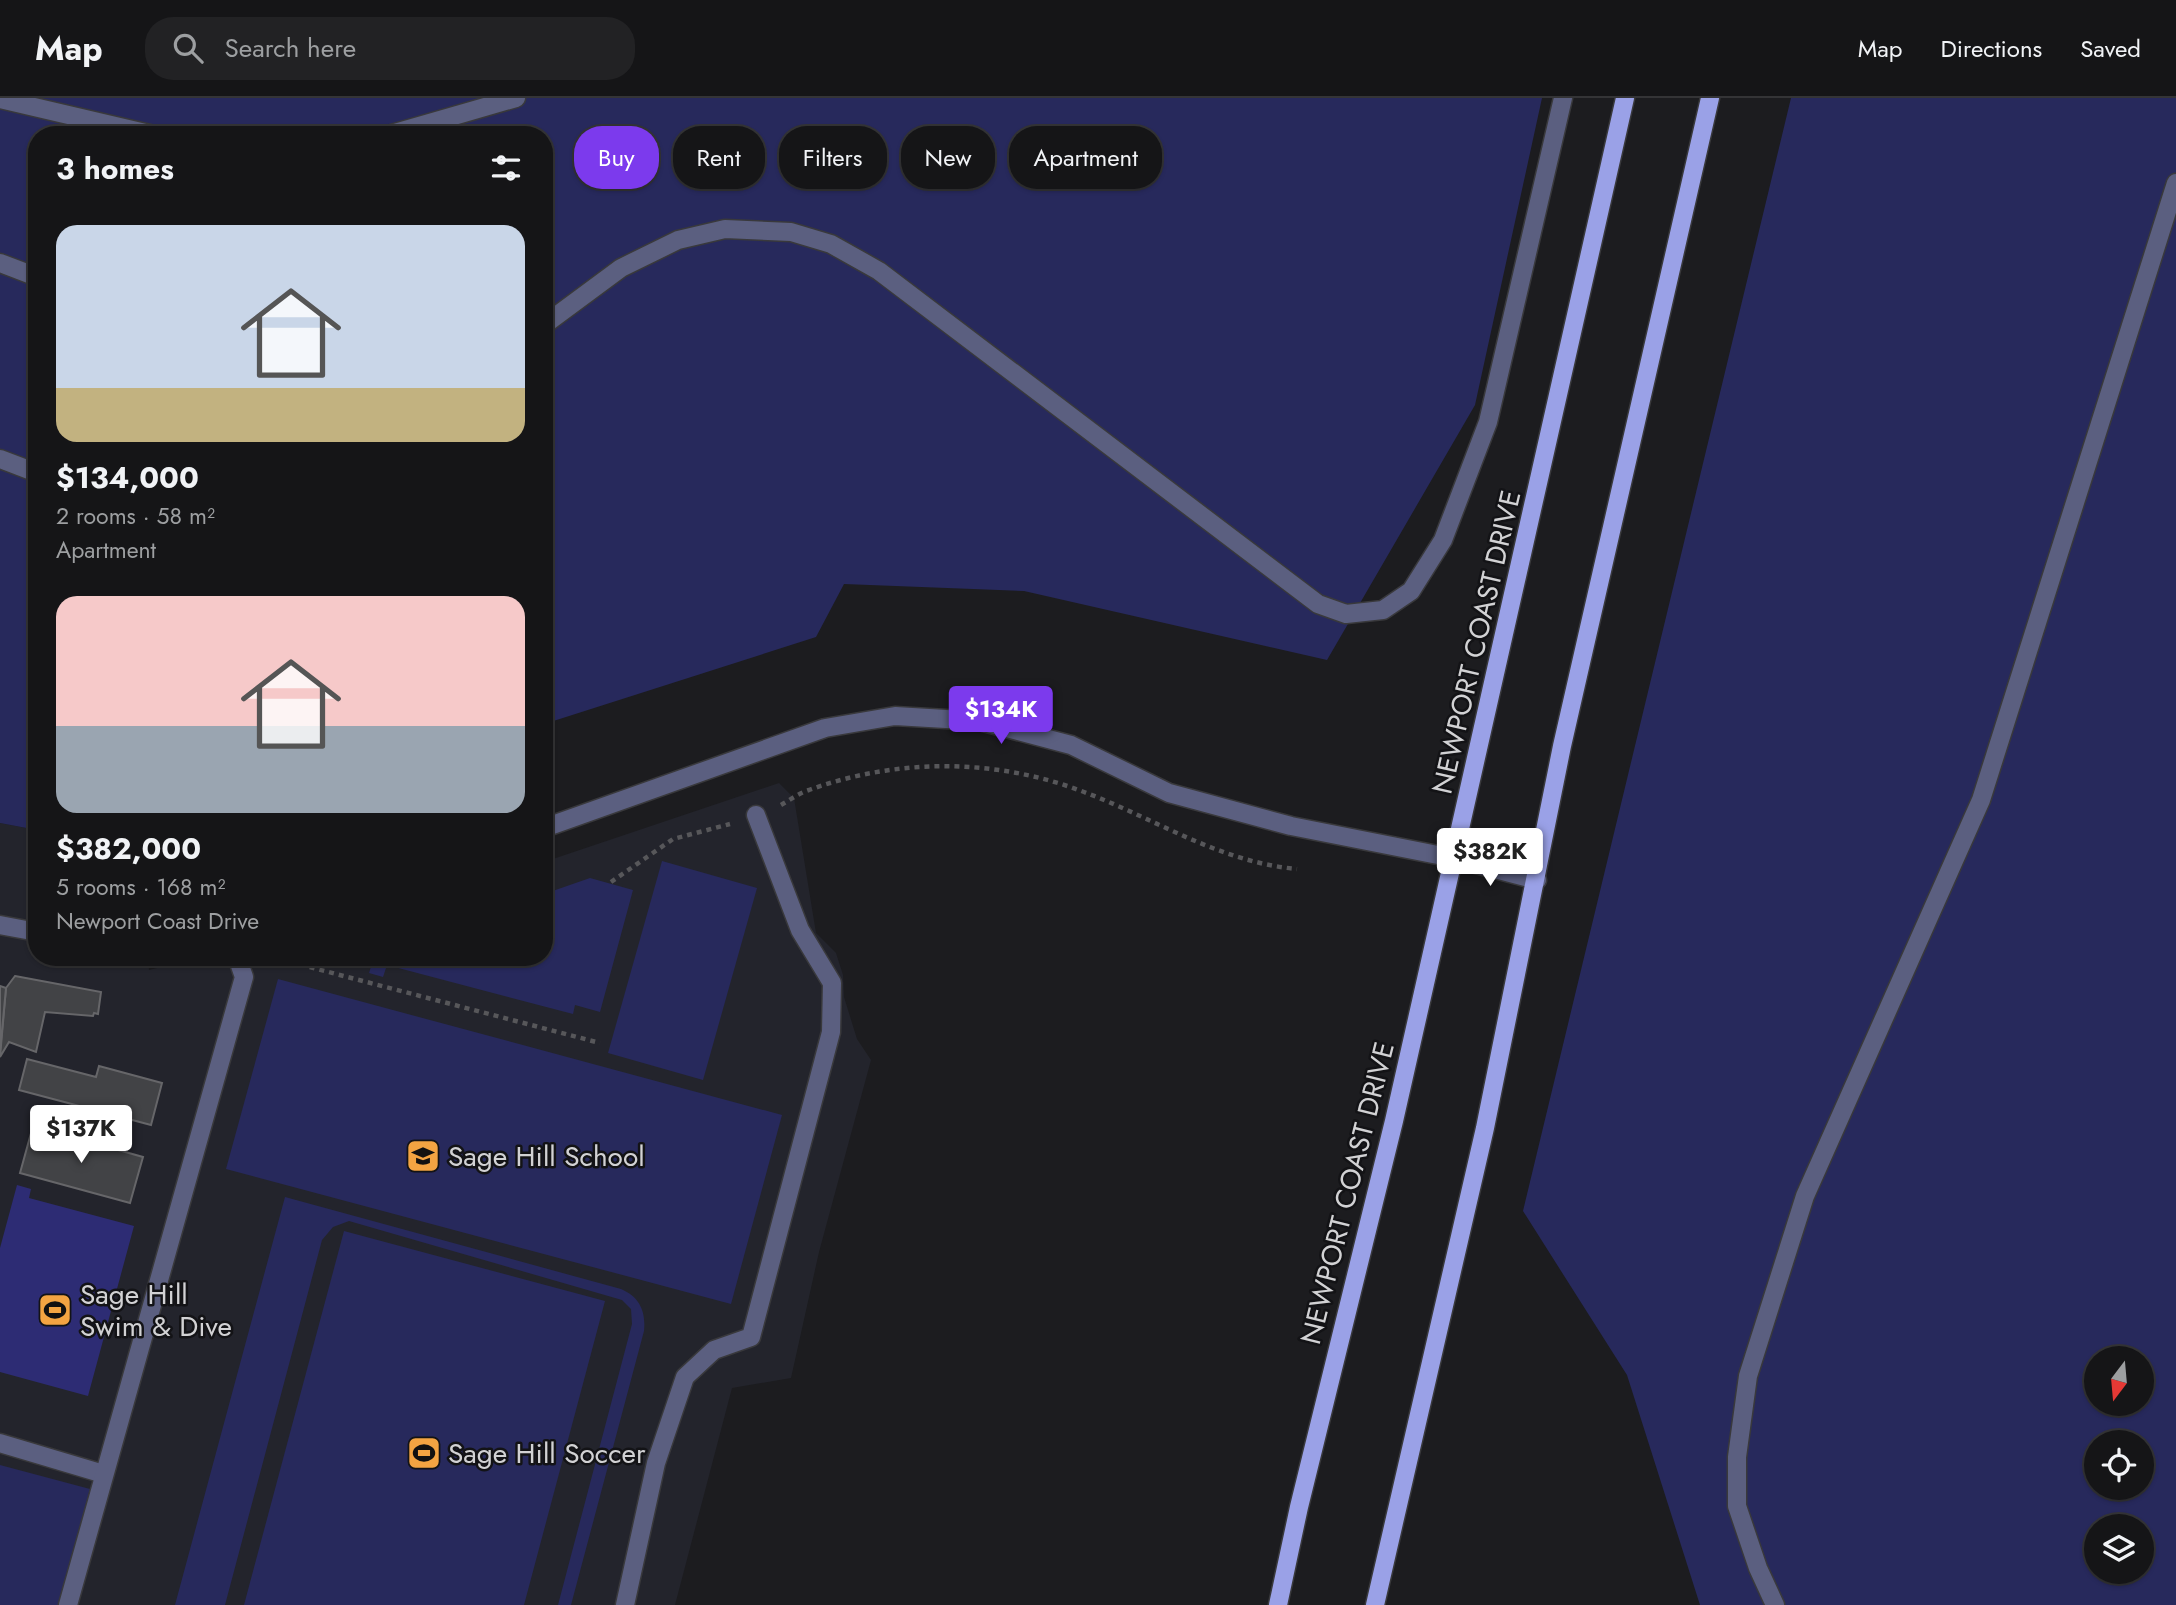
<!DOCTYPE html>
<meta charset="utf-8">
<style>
body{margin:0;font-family:Jost,sans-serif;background:#222224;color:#f1f3f6;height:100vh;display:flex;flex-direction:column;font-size:26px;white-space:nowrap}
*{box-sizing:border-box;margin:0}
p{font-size:23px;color:#9d9fa1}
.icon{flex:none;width:38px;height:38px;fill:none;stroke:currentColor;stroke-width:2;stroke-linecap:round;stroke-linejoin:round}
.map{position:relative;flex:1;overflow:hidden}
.side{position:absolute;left:28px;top:28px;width:525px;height:840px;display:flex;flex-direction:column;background:#151517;border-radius:28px;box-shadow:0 2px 5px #0004,0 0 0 2px #343436}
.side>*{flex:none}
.banner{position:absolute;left:574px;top:28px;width:665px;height:63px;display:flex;gap:14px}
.needle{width:46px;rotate:196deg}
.buttons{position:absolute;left:2084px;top:1248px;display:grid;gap:14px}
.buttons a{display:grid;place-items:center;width:70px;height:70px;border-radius:50%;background:#151517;box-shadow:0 2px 5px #0004,0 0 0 2px #343436;font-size:35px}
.price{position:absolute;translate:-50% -60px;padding:0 16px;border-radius:7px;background:#fff;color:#222;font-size:23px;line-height:46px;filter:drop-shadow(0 2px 4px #0008)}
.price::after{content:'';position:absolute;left:50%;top:42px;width:21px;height:16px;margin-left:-10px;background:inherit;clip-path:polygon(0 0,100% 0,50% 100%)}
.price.current{background:#7c3aed;color:#fff}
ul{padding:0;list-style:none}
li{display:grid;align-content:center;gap:14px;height:371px;padding:0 28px}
li span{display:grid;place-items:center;height:217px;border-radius:21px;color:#555}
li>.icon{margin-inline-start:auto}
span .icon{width:126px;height:126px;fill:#fffc;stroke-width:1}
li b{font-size:30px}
h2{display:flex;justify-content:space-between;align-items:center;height:84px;padding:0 28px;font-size:30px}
.chip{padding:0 24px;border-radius:28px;background:#151517;box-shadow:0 2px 5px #0004,0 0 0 2px #343436;font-size:24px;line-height:63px}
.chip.current{background:#7c3aed;color:#fff}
header{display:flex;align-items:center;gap:42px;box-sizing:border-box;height:98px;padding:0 35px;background:#151517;border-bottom:2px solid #343436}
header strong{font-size:33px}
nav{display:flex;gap:38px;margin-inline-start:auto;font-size:24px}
.search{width:490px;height:63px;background:#222224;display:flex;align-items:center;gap:18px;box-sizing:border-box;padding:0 24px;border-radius:28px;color:#9d9fa1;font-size:26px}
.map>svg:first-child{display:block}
.built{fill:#23242c}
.green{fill:#27295c;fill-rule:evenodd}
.water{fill:#2d2c74}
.building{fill:#424346;stroke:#666669;stroke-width:2}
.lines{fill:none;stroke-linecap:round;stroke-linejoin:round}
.minor-casing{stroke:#39393c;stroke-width:21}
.major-casing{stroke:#39393c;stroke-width:21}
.path{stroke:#57575a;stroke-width:4.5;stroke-dasharray:5 5;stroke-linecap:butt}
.minor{stroke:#5b5f80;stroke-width:18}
.major{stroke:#9aa1e7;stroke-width:18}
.labels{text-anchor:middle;stroke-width:5;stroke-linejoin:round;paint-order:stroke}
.street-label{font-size:28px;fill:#d2d2d4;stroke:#131316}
.poi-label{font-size:28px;fill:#d2d2d4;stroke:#131316;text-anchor:start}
</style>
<header>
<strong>Map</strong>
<div class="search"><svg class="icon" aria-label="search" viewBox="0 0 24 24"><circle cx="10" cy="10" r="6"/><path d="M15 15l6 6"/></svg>Search here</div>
<nav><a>Map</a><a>Directions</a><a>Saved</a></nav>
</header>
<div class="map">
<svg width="2176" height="1507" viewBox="0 0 2176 1507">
<rect width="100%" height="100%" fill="#1c1c1f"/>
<path class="built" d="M779 685 794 700 816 835 836 855 843 877 844 899 857 941 871 962 819 1154 791 1280 732 1290 675 1507H0V725L37 732V859H148L149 872 200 859H544V764Z"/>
<g class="green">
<path d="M0 0H1542L1475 307 1327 562 1024 493 844 486 816 539 544 626V37H37V732L0 725Z"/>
<path d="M1791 0H2176V1507H1700L1627 1277 1523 1113ZM2096 1260H2142V1306H2096ZM2096 1344H2142V1390H2096ZM2096 1428H2142V1474H2096Z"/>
<path d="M662 763 757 790 703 982 608 955Z"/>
<path d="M590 780 633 792 600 914 575 907 573 916 387 867 383 879 369 875 374 859H544V796Z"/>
<path d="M278 881 782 1017 731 1206 226 1071Z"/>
<path d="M285 1099 621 1191C640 1199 646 1214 644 1233L571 1507H558L632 1226 631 1211 622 1202 349 1123 333 1129 322 1142 225 1507H175Z"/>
<path d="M344 1133 605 1203 524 1507H244Z"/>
<path d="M0 1367 90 1391 59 1507H0Z"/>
</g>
<path class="water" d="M17 1087 31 1091 29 1100 134 1128 88 1298 0 1274V1150Z"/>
<g class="building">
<path d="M15 878 101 894 98 916 94 915 93 918 45 914 36 954 9 944 0 959 6 890Z"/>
<path d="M0 888 6 890 0 954Z"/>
<path d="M27 961 96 979 99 968 162 985 151 1027 19 992Z"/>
<path d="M33 1028 143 1059 130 1105 20 1075Z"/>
</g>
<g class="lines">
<defs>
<g id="minor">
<path d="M0 1 154 37"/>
<path d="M388 37 516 0"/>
<path d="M0 165 37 179"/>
<path d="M544 227 621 170 678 142 725 131 791 134 831 146 879 173 1318 506 1346 516 1383 512 1411 493 1443 442 1488 324 1563 0"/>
<path d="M0 361 37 375"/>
<path d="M544 730 825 630 895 618 980 623 1071 647 1169 695 1291 728 1453 760 1537 782"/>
<path d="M0 827 37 834"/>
<path d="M0 1345 104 1376"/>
<path d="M68 1507 244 879 237 859"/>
<path d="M625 1507 656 1365 685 1279 714 1252 751 1239 831 934 832 885 800 832 756 717"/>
<path d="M1775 1507 1758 1470 1737 1408V1359L1748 1278 1805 1098 1981 702 2176 85"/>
</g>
<g id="major">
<path d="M1278 1507 1299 1409 1394 1023 1625 0"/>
<path d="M1375 1507 1485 1030 1562 648 1710 0"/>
</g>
</defs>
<use href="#minor" class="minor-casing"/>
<use href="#major" class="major-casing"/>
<g class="path">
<path d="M781 707C790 702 799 695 809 692 897 660 996 660 1084 694 1156 721 1219 764 1297 771"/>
<path d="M611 784 673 741 730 726"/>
<path d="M271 859 600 945"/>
</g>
<use href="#minor" class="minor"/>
<use href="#major" class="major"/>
</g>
<defs>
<symbol id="school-square" viewBox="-11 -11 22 22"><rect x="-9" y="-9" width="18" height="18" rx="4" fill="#f3a442" stroke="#131316"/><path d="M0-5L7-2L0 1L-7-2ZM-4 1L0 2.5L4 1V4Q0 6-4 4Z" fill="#111"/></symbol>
<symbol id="stadium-square" viewBox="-11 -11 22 22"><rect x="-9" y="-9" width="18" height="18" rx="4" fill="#f3a442" stroke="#131316"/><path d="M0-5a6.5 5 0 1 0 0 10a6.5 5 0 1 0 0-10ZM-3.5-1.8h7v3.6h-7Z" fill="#111"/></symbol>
</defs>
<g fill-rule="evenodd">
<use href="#school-square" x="404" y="1039" width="38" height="38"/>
<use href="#stadium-square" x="36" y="1193" width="38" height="38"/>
<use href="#stadium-square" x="405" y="1336" width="38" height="38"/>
</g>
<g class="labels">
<g class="street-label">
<text transform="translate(1476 544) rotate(-77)" y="10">NEWPORT COAST DRIVE</text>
<text transform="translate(1347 1095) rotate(-76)" y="10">NEWPORT COAST DRIVE</text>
</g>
<g class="poi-label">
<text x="448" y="1068">Sage Hill School</text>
<text x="80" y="1206">Sage Hill<tspan x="80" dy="32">Swim &amp; Dive</tspan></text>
<text x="448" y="1365">Sage Hill Soccer</text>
</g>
</g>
</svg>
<div class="buttons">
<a><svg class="needle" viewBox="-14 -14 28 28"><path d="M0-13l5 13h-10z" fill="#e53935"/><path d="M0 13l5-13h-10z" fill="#9d9fa1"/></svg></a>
<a><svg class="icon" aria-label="locate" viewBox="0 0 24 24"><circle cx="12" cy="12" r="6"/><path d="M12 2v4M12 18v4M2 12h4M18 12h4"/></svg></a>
<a><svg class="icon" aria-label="layers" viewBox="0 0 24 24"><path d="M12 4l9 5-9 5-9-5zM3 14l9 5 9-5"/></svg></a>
</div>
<b class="price current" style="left:1001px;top:648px">$134K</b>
<b class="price" style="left:1490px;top:790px">$382K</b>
<b class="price" style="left:81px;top:1067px">$137K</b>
<div class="banner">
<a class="chip current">Buy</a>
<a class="chip">Rent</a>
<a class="chip">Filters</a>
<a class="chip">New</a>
<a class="chip">Apartment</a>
</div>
<section class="side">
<h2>3 homes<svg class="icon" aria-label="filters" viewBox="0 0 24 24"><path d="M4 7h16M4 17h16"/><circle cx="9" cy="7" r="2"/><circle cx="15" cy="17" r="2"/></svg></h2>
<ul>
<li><span style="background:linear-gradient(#c9d6e8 75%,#c2b280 0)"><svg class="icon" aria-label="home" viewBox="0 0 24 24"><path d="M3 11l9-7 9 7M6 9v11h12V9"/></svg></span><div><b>$134,000</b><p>2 rooms · 58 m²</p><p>Apartment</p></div></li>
<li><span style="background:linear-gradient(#f6c9c9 60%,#9aa5b1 0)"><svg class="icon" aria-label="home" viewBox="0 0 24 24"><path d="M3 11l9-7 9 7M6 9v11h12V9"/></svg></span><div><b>$382,000</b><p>5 rooms · 168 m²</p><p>Newport Coast Drive</p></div></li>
</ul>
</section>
</div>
